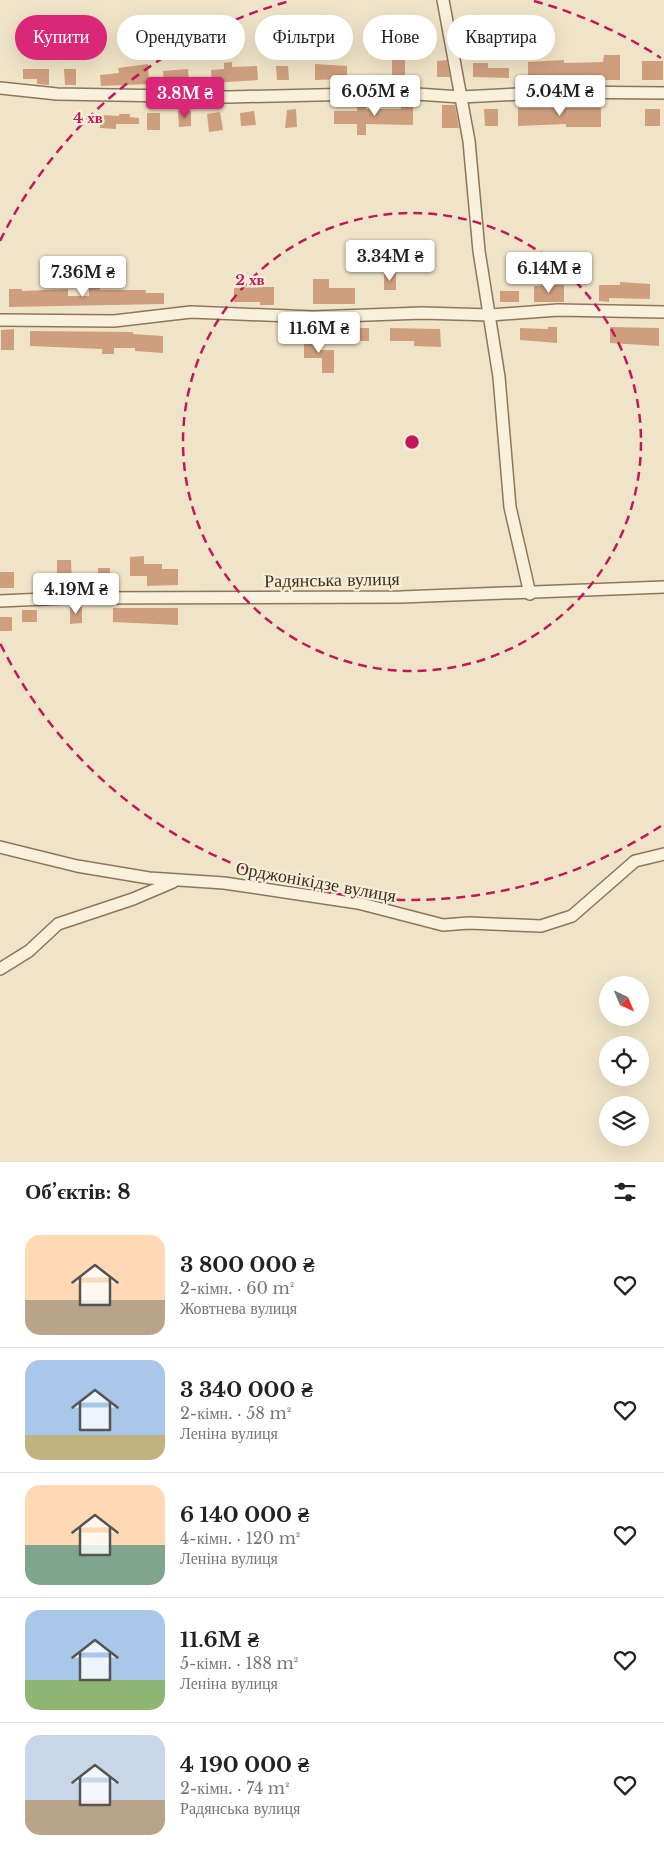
<!DOCTYPE html>
<html lang="uk">
<meta charset="utf-8">
<style>
body{margin:0;font-family:"Libre Baskerville",serif;background:#f2f2f2;color:#222;height:100vh;display:flex;flex-direction:column;font-size:19px;white-space:nowrap}
*{box-sizing:border-box;margin:0}
p{font-size:16px;color:#767676}
.icon{flex:none;width:28px;height:28px;fill:none;stroke:currentColor;stroke-width:2;stroke-linecap:round;stroke-linejoin:round}
.map{position:relative;height:1162px;overflow:hidden}
.details{display:flex;flex-direction:column;background:#fff;flex:1}
.details>*{flex:none}
.banner{position:absolute;left:15px;top:15px;width:635px;height:45px;display:flex;gap:10px}
.needle{width:32px;rotate:136deg}
.fabs{position:absolute;left:599px;top:976px;display:grid;gap:10px}
.fabs a{display:grid;place-items:center;width:50px;height:50px;border-radius:50%;background:#fff;box-shadow:0 5px 20px #0002;font-size:25px}
.price{position:absolute;translate:-50% -42px;padding:0 11px;border-radius:5px;background:#fff;color:#222;font-size:16px;line-height:32px;filter:drop-shadow(0 1px 2px #0008)}
.price::after{content:'';position:absolute;left:50%;top:30px;width:15px;height:11px;margin-left:-8px;background:inherit;clip-path:polygon(0 0,100% 0,50% 100%)}
.price.on{background:#db2777;color:#fff}
ul{padding:0;list-style:none}
li{display:flex;align-items:center;gap:15px;height:125px;padding:0 25px}
li+li{border-top:1px solid #e0e0e0}
li span{display:grid;place-items:center;flex:none;width:140px;height:100px;border-radius:15px;color:#555}
li>.icon{margin-inline-start:auto}
span .icon{width:60px;height:60px;fill:#fffc;stroke-width:1}
li b{font-size:21px}
h2{display:flex;justify-content:space-between;align-items:center;height:60px;padding:0 25px;font-size:21px}
.chip{padding:0 18px;border-radius:22px;background:#fff;box-shadow:0 5px 20px #0002;font-size:18px;line-height:45px}
.chip.on{background:#db2777;color:#fff}
.map>svg:first-child{display:block}
.building{fill:#cf9f7d}
.lines{fill:none;stroke-linecap:round;stroke-linejoin:round}
.street-casing{stroke:#8d765c;stroke-width:14}
.street{stroke:#faf1dc;stroke-width:11}
.ring{fill:none;stroke:#c2185b;stroke-width:2.5;stroke-dasharray:9 6}
.labels{text-anchor:middle;stroke-width:4.5;stroke-linejoin:round;paint-order:stroke}
.street-label{font-size:18px;fill:#3d2e20;stroke:#f7eed8}
.centre{fill:#c2185b;stroke:#f7eed8;stroke-width:2.5}
.ring-label{font-size:15px;text-anchor:middle;font-weight:bold;fill:#c2185b;stroke:#f7eed8;stroke-width:4.5;stroke-linejoin:round;paint-order:stroke}
</style>
<div class="map">
<svg width="664" height="1162" viewBox="0 0 664 1162">
<rect width="100%" height="100%" fill="#f0e4c8"/>
<g class="building">
<path d="M604 55H620V80H584V77H528V62L564 60V63L603 62Z"/>
<rect x="392" y="58" width="13" height="18"/>
<path d="M447 60 450 77H437V61Z"/>
<rect x="642" y="61" width="21" height="19"/>
<path d="M232 62V67L257 66 258 80 212 83 211 70 224 69V63Z"/>
<path d="M473 63H488V68H509V78L473 77Z"/>
<path d="M148 64 149 84 101 86 100 75 119 73 118 68Z"/>
<path d="M315 64 347 66V79L315 80Z"/>
<path d="M276 66H288L289 80H277Z"/>
<path d="M23 69H49V85L37 84V79H23Z"/>
<path d="M64 69H76V85H65Z"/>
<path d="M188 69 189 84H164L163 71Z"/>
<path d="M442 105H455L459 128H442Z"/>
<path d="M357 106H366V109H401V106H413V125L366 124V135H357V124H334V111H357Z"/>
<path d="M518 108H601V127H566V124L518 126Z"/>
<path d="M296 109 297 127 285 128 287 110Z"/>
<path d="M484 109H498V126H485Z"/>
<rect x="645" y="109" width="15" height="17"/>
<path d="M178 111H191V126L179 127Z"/>
<path d="M254 111 256 125 241 126 240 113Z"/>
<path d="M220 112 223 130 209 132 207 114Z"/>
<rect x="147" y="113" width="13" height="17"/>
<path d="M119 114H130V117L139 118V124H116V129L100 128 101 115 119 116Z"/>
<rect x="384" y="273" width="12" height="17"/>
<path d="M313 279H329V288H355V304H313Z"/>
<path d="M620 282 650 284V299L609 298V302L599 301V285H620Z"/>
<path d="M552 285H564V302H534V286Z"/>
<path d="M89 287H100V290H146V293H164V304L9 307V289H22V291L68 289V296H89Z"/>
<path d="M260 287H274V305H260V302H234V288Z"/>
<rect x="500" y="291" width="19" height="11"/>
<path d="M548 327H557V343L520 340V328L548 329Z"/>
<path d="M610 327 659 328V346L610 343Z"/>
<rect x="354" y="328" width="15" height="13"/>
<path d="M390 328 440 329 441 347 414 346V341H390Z"/>
<path d="M14 329V350H1V330Z"/>
<path d="M30 331 133 332V334L163 336V353L135 351V348H114V354H102V349L30 346Z"/>
<path d="M304 338H319V350H334V373H322V358H304Z"/>
<path d="M144 556V564H162V569H178V585L147 586V576H130V557Z"/>
<path d="M57 560H71L72 586H57Z"/>
<rect x="98" y="568" width="12" height="17"/>
<rect x="0" y="572" width="14" height="16"/>
<path d="M70 607H82V623L70 624Z"/>
<path d="M113 608H178V625L113 622Z"/>
<rect x="22" y="610" width="15" height="12"/>
<rect x="0" y="617" width="12" height="14"/>
</g>
<g class="lines">
<defs>
<g id="street">
<path d="M443 0 469 141 479 251 499 377 510 507 530 594"/>
<path d="M0 88 57 94 229 97 401 93 461 97 560 92 664 93"/>
<path d="M0 320 114 321 191 312 313 317 422 313 491 315 558 310 664 312"/>
<path d="M0 601 66 598 401 597 664 587"/>
<path d="M0 847 77 866 149 878 224 883 358 903 443 925 469 923 541 926 572 916 635 861 664 854"/>
<path d="M0 969 29 951 58 924 133 899 173 882"/>
</g>
</defs>
<use href="#street" class="street-casing"/>
<use href="#street" class="street"/>
</g>
<g class="ring">
<circle cx="412" cy="442" r="229"/>
<path d="M661 826A458 458 0 0 1 0 643M0 241A458 458 0 0 1 290 1M534 1A458 458 0 0 1 661 58"/>
</g>
<g class="labels">
<g class="street-label">
<text transform="translate(332 580) rotate(-1)" y="6">Радянська вулиця</text>
<text transform="translate(316 882) rotate(10)" y="6">Орджонікідзе вулиця</text>
</g>
</g>
<circle cx="412" cy="442" r="8" class="centre"/>
<g class="ring-label">
<text x="88" y="123">4 хв</text>
<text x="250" y="285">2 хв</text>
</g>
</svg>
<div class="fabs">
<a><svg class="needle" viewBox="-14 -14 28 28"><path d="M0-13l5 13h-10z" fill="#e53935"/><path d="M0 13l5-13h-10z" fill="#767676"/></svg></a>
<a><svg class="icon" aria-label="locate" viewBox="0 0 24 24"><circle cx="12" cy="12" r="6"/><path d="M12 2v4M12 18v4M2 12h4M18 12h4"/></svg></a>
<a><svg class="icon" aria-label="layers" viewBox="0 0 24 24"><path d="M12 4l9 5-9 5-9-5zM3 14l9 5 9-5"/></svg></a>
</div>
<b class="price" style="left:375px;top:117px">6.05M ₴</b>
<b class="price" style="left:560px;top:117px">5.04M ₴</b>
<b class="price on" style="left:185px;top:119px">3.8M ₴</b>
<b class="price" style="left:390px;top:282px">3.34M ₴</b>
<b class="price" style="left:549px;top:294px">6.14M ₴</b>
<b class="price" style="left:83px;top:298px">7.36M ₴</b>
<b class="price" style="left:319px;top:354px">11.6M ₴</b>
<b class="price" style="left:76px;top:615px">4.19M ₴</b>
<div class="banner">
<a class="chip on">Купити</a>
<a class="chip">Орендувати</a>
<a class="chip">Фільтри</a>
<a class="chip">Нове</a>
<a class="chip">Квартира</a>
</div>
</div>
<section class="details">
<h2>Об’єктів: 8<svg class="icon" aria-label="filters" viewBox="0 0 24 24"><path d="M4 7h16M4 17h16"/><circle cx="9" cy="7" r="2"/><circle cx="15" cy="17" r="2"/></svg></h2>
<ul>
<li><span style="background:linear-gradient(#ffd9b3 65%,#b9a48a 0)"><svg class="icon" aria-label="home" viewBox="0 0 24 24"><path d="M3 11l9-7 9 7M6 9v11h12V9"/></svg></span><div><b>3 800 000 ₴</b><p>2-кімн. · 60 m²</p><p>Жовтнева вулиця</p></div><svg class="icon" aria-label="heart" viewBox="0 0 24 24"><path d="M12 20l-8-8c-3-5 5-10 8-4 3-6 11-1 8 4z"/></svg></li>
<li><span style="background:linear-gradient(#a9c7e8 75%,#c2b280 0)"><svg class="icon" aria-label="home" viewBox="0 0 24 24"><path d="M3 11l9-7 9 7M6 9v11h12V9"/></svg></span><div><b>3 340 000 ₴</b><p>2-кімн. · 58 m²</p><p>Леніна вулиця</p></div><svg class="icon" aria-label="heart" viewBox="0 0 24 24"><path d="M12 20l-8-8c-3-5 5-10 8-4 3-6 11-1 8 4z"/></svg></li>
<li><span style="background:linear-gradient(#ffd9b3 60%,#7fa58c 0)"><svg class="icon" aria-label="home" viewBox="0 0 24 24"><path d="M3 11l9-7 9 7M6 9v11h12V9"/></svg></span><div><b>6 140 000 ₴</b><p>4-кімн. · 120 m²</p><p>Леніна вулиця</p></div><svg class="icon" aria-label="heart" viewBox="0 0 24 24"><path d="M12 20l-8-8c-3-5 5-10 8-4 3-6 11-1 8 4z"/></svg></li>
<li><span style="background:linear-gradient(#a9c7e8 70%,#8fb573 0)"><svg class="icon" aria-label="home" viewBox="0 0 24 24"><path d="M3 11l9-7 9 7M6 9v11h12V9"/></svg></span><div><b>11.6M ₴</b><p>5-кімн. · 188 m²</p><p>Леніна вулиця</p></div><svg class="icon" aria-label="heart" viewBox="0 0 24 24"><path d="M12 20l-8-8c-3-5 5-10 8-4 3-6 11-1 8 4z"/></svg></li>
<li><span style="background:linear-gradient(#c9d6e8 65%,#b9a48a 0)"><svg class="icon" aria-label="home" viewBox="0 0 24 24"><path d="M3 11l9-7 9 7M6 9v11h12V9"/></svg></span><div><b>4 190 000 ₴</b><p>2-кімн. · 74 m²</p><p>Радянська вулиця</p></div><svg class="icon" aria-label="heart" viewBox="0 0 24 24"><path d="M12 20l-8-8c-3-5 5-10 8-4 3-6 11-1 8 4z"/></svg></li>
</ul>
</section>
